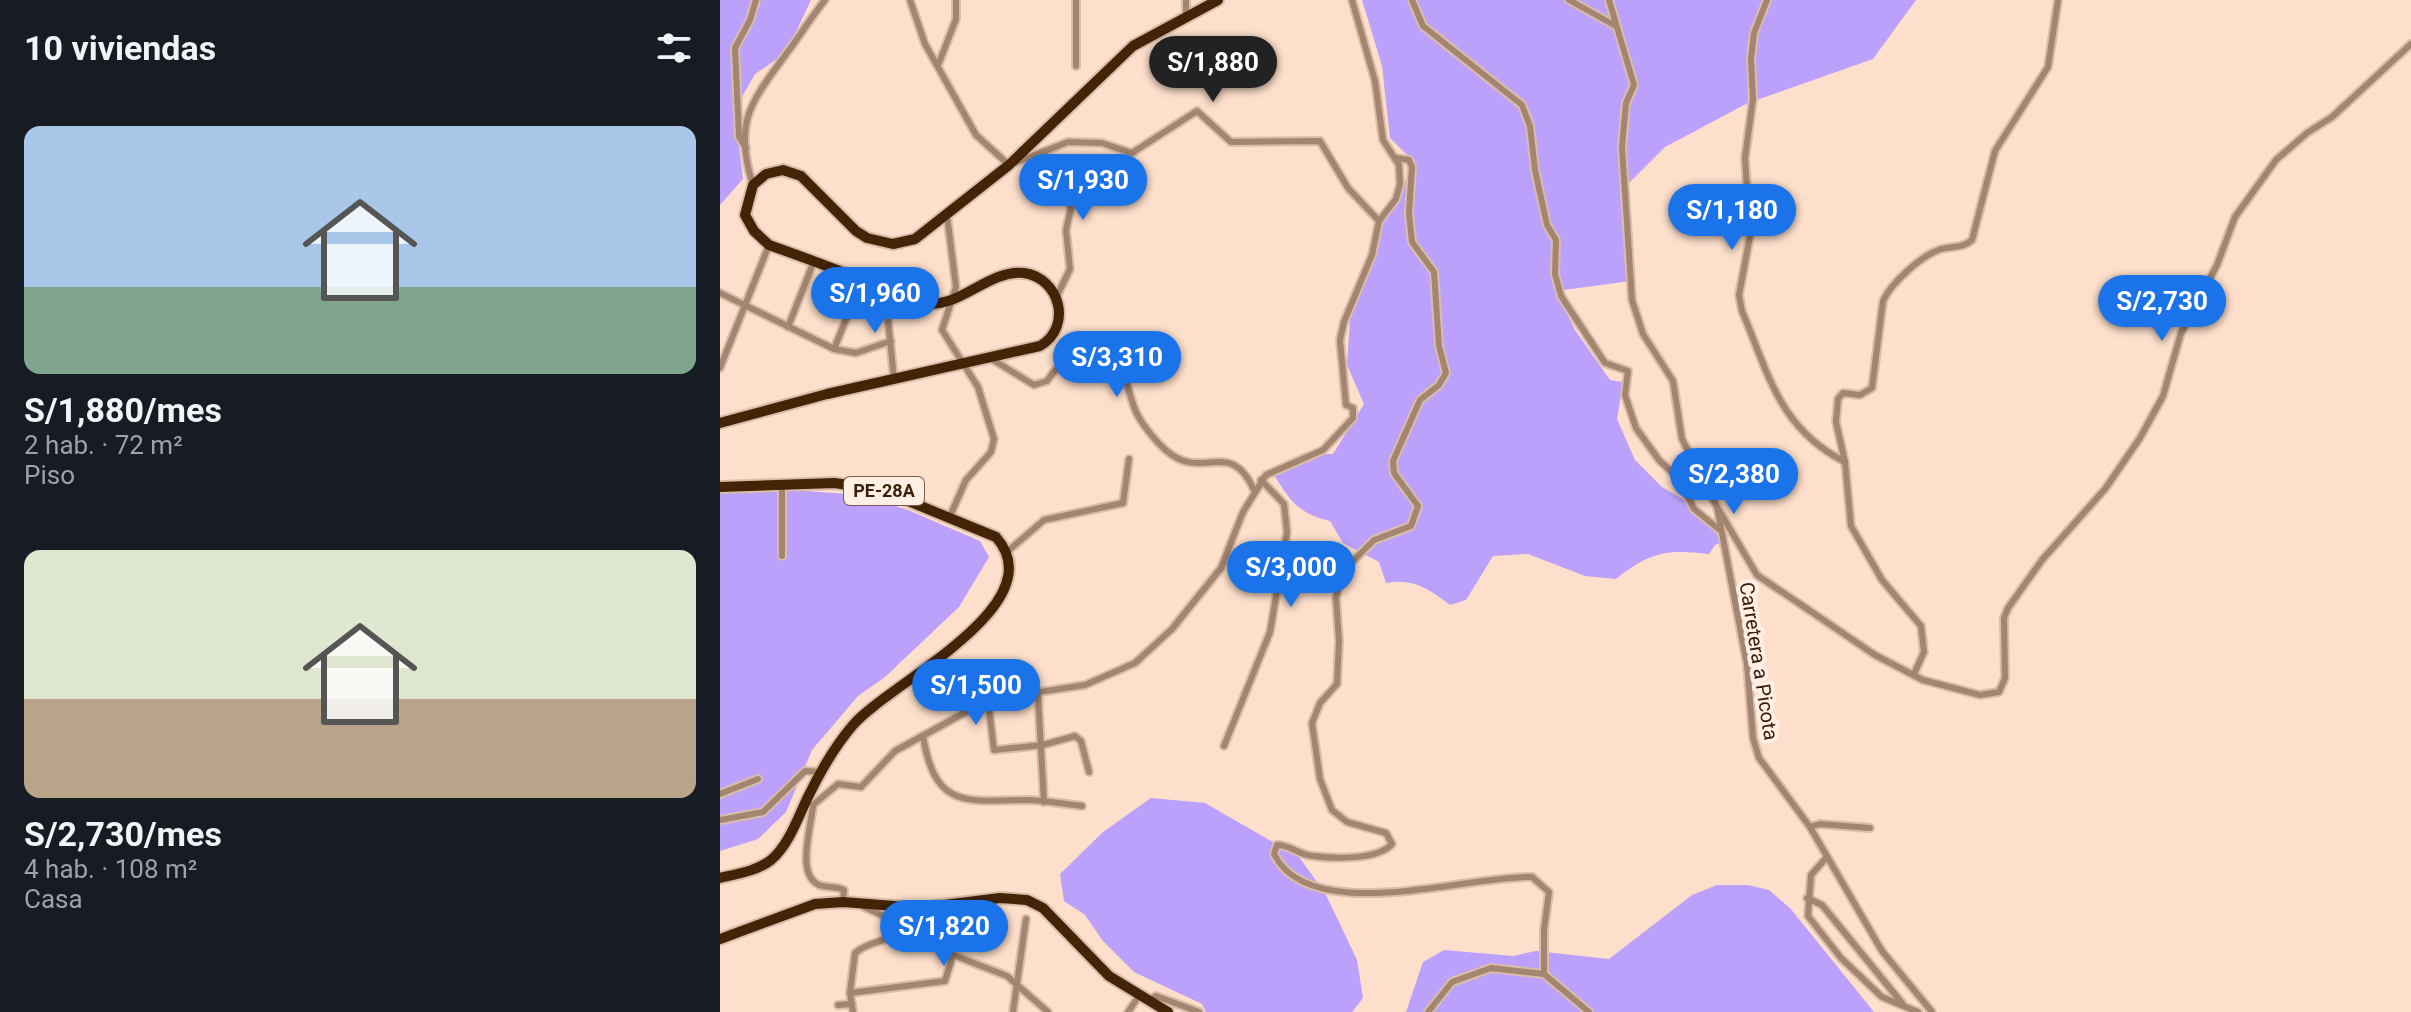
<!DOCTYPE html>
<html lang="es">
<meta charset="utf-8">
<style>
body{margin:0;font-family:Roboto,sans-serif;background:#20242c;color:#f1f3f6;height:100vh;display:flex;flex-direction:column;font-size:30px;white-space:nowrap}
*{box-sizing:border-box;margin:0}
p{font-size:26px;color:#9ea1a6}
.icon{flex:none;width:44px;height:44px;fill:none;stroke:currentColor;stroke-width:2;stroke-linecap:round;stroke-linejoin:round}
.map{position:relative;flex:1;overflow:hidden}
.sheet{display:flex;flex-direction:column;background:#171b24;width:720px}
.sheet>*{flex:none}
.price{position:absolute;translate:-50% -68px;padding:0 18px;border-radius:28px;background:#1a73e8;color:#fff;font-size:26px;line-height:52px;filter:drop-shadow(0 2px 4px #0008)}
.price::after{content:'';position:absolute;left:50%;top:48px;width:24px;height:18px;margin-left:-12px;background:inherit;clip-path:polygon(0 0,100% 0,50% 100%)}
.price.active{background:#222;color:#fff}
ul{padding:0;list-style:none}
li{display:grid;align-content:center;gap:16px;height:424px;padding:0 24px}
li span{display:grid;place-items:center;height:248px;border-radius:16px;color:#555}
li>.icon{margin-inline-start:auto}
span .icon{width:144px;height:144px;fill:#fffc;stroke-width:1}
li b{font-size:34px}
h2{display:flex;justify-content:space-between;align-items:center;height:96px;padding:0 24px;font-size:34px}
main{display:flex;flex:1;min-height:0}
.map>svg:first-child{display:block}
.forest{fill:#bba1fc}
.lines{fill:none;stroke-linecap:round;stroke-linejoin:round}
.street-casing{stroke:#dabda8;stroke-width:10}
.highway-casing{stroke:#dabda8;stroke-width:14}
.street{stroke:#a48570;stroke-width:6}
.highway{stroke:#442307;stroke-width:10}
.labels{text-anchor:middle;stroke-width:8;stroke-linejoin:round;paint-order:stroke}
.shield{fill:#ffefe5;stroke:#765e4c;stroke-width:2}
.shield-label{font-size:18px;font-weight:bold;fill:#3b200a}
.street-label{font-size:20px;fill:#3b200a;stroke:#ffefe5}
</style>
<main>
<section class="sheet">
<h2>10 viviendas<svg class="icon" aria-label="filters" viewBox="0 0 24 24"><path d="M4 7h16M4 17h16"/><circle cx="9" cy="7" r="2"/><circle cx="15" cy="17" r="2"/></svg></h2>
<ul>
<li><span style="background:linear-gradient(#a9c7e8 65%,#7fa58c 0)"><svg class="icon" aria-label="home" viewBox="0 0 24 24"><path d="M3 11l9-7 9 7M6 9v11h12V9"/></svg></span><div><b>S/1,880/mes</b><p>2 hab. · 72 m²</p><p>Piso</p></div></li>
<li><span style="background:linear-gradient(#dfe7d0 60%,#b9a48a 0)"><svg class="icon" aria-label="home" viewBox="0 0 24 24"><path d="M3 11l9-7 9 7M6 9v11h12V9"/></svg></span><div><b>S/2,730/mes</b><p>4 hab. · 108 m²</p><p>Casa</p></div></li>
</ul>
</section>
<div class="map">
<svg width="1691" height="1012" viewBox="0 0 1691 1012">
<rect width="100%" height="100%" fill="#fddfcb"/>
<g class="forest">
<path d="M0 0H91L66 53 35 74 23 95 16 122 23 179 0 205Z"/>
<path d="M642 0H1196L1153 59 1028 103 945 147 906 186 911 281 836 291 855 330 890 380 903 382 897 419 915 460 942 487 983 511 1001 531 1003 542 995 545 989 554C946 549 930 552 896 579L865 576 808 554 773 556 746 600 730 605C708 588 693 578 666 583L659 562 623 543 610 521C576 513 569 499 551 470L589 454H613L644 404 627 365 630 319 663 217 689 175 688 156 670 138 662 66Z"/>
<path d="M72 490 141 495 188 510 260 541 269 557 239 607 165 677 138 696 92 750 66 812 38 839 0 851V493Z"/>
<path d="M431 798 485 803 579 857 605 893 620 924 637 960 643 998 632 1012H486L482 1004 414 972 383 941 365 915 344 901 340 874 383 832Z"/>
<path d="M997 885H1028L1049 890 1070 908 1154 1012H686L703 962 724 950 793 956 816 951 889 959 972 895Z"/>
</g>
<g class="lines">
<defs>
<g id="street">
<path d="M190 0 205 44 256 135 289 165 348 142 382 143 412 153 477 111 511 142 600 141 628 188 659 221"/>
<path d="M356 0V66"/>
<path d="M692 0 703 26 802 105 810 126 815 170 827 225 836 240 835 274 841 296 885 363 908 371 905 395 916 428 939 460 959 479 974 509 1001 531"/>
<path d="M849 0 894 25"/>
<path d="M889 0 914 85 906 103 902 147 912 300 923 334 953 381 962 439 997 507 1027 664 1033 738 1039 758 1090 827 1162 951 1212 1012"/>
<path d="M1047 0 1034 33 1031 59 1033 99 1025 158 1030 236 1019 295 1022 311C1049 375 1059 428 1125 462"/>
<path d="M466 16V0"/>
<path d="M219 63 236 19V0"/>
<path d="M26 148 19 137 15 48 30 20 36 0"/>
<path d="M323 152 351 208 346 230 350 269 337 296"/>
<path d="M676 158 689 160 692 167 689 213 692 242 714 272 719 346 726 373 719 385 700 400 673 461 674 473 698 506 691 526 654 540 621 573 616 598 619 641 617 684 600 703 592 723 600 779 612 810 627 822 666 833 672 844C658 860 614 859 593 856 579 855 571 845 557 845L554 854C590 927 749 875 812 877L829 892 824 930V974"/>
<path d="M33 185C12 120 33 100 69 50 81 34 92 16 105 0"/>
<path d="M227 215 236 287 222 330 258 387 274 439 271 452 246 480 230 516"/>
<path d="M165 290 174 379"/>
<path d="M0 293 114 349 136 353 171 341"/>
<path d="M68 327 94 261"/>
<path d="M114 349 142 280"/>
<path d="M270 358 314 385 327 381C343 357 363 348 392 356 407 372 408 393 416 412 422 425 440 447 452 455 485 478 511 439 534 490"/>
<path d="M0 368 49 245"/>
<path d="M62 484V556"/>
<path d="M997 507 1037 575 1155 655 1203 680 1260 695 1279 692 1285 678 1284 618 1288 608 1322 560 1385 489 1420 438 1443 396 1461 333 1497 265 1515 217 1556 160 1587 133 1612 117 1691 44"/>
<path d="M288 551 324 520 403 503 409 459"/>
<path d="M1194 674 1204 652 1201 626 1162 580 1131 526 1125 462 1116 422 1118 399 1123 393 1140 395 1152 388 1163 301C1171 283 1202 255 1221 249 1233 246 1243 248 1252 240L1275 151 1328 67 1338 0"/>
<path d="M318 695 324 802"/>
<path d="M268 700 274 750 323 745 355 736 361 741 369 772"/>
<path d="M203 736C215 809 245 801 306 800 324 800 343 804 362 806"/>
<path d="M504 746 550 632 567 532 564 504 541 480"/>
<path d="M0 794 38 779"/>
<path d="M93 805 118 784 141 787 175 751 268 700 365 685 415 663 452 629 501 568 523 512 546 475 603 450 633 418V408L626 405 620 340 624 322 652 255 659 221 676 199 680 184 679 165 663 140 655 81 632 0"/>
<path d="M93 805C92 825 75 874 99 885 107 888 116 886 124 890L123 902"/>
<path d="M0 820 43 812 85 771 101 772"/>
<path d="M1090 827 1100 824 1150 828"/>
<path d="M1106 858 1091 875 1088 916 1121 958 1162 997 1198 1012"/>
<path d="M1087 898 1102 905 1182 1003"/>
<path d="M144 907 168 918 182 929 213 932 233 955 287 976 328 1012"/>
<path d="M130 993 225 981 233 955"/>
<path d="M430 1000 436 996 479 1012"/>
<path d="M118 1005 132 1004"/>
<path d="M133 1012 130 993 135 953C150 940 168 943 182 929"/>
<path d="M293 1012 306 919"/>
<path d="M408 1012 419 996"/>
<path d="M708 1012 732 982 771 968 824 974 869 1012"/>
</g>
<g id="highway">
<path d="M0 423 107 394 320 346C353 327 340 278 304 273 267 269 238 312 199 303 179 299 160 287 142 280 111 267 80 256 49 245L34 231 25 215 33 185 46 174 63 170 81 176 136 231 147 238 173 244 195 239 289 165 413 46 498 0"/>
<path d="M0 487 114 483 159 489 276 537C336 605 169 683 133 725 115 746 100 772 88 797 78 817 69 845 51 860 37 871 17 874 0 878"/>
<path d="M0 939 95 904 123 902 200 908 280 898 307 900 323 908 389 976 448 1012"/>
</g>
</defs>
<use href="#street" class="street-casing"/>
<use href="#highway" class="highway-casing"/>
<use href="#street" class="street"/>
<use href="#highway" class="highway"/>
</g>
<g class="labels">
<rect class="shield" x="124" y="477" width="80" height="28" rx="6"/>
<g class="shield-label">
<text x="164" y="497">PE-28A</text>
</g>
<g class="street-label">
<text transform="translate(1039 661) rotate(81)" y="7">Carretera a Picota</text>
</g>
</g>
</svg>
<b class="price active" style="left:493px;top:104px">S/1,880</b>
<b class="price" style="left:363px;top:222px">S/1,930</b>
<b class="price" style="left:1012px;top:252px">S/1,180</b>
<b class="price" style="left:155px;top:335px">S/1,960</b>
<b class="price" style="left:1442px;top:343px">S/2,730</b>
<b class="price" style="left:397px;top:399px">S/3,310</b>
<b class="price" style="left:1014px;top:516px">S/2,380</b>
<b class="price" style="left:571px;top:609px">S/3,000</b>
<b class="price" style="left:256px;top:727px">S/1,500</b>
<b class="price" style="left:224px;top:968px">S/1,820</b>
</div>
</main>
